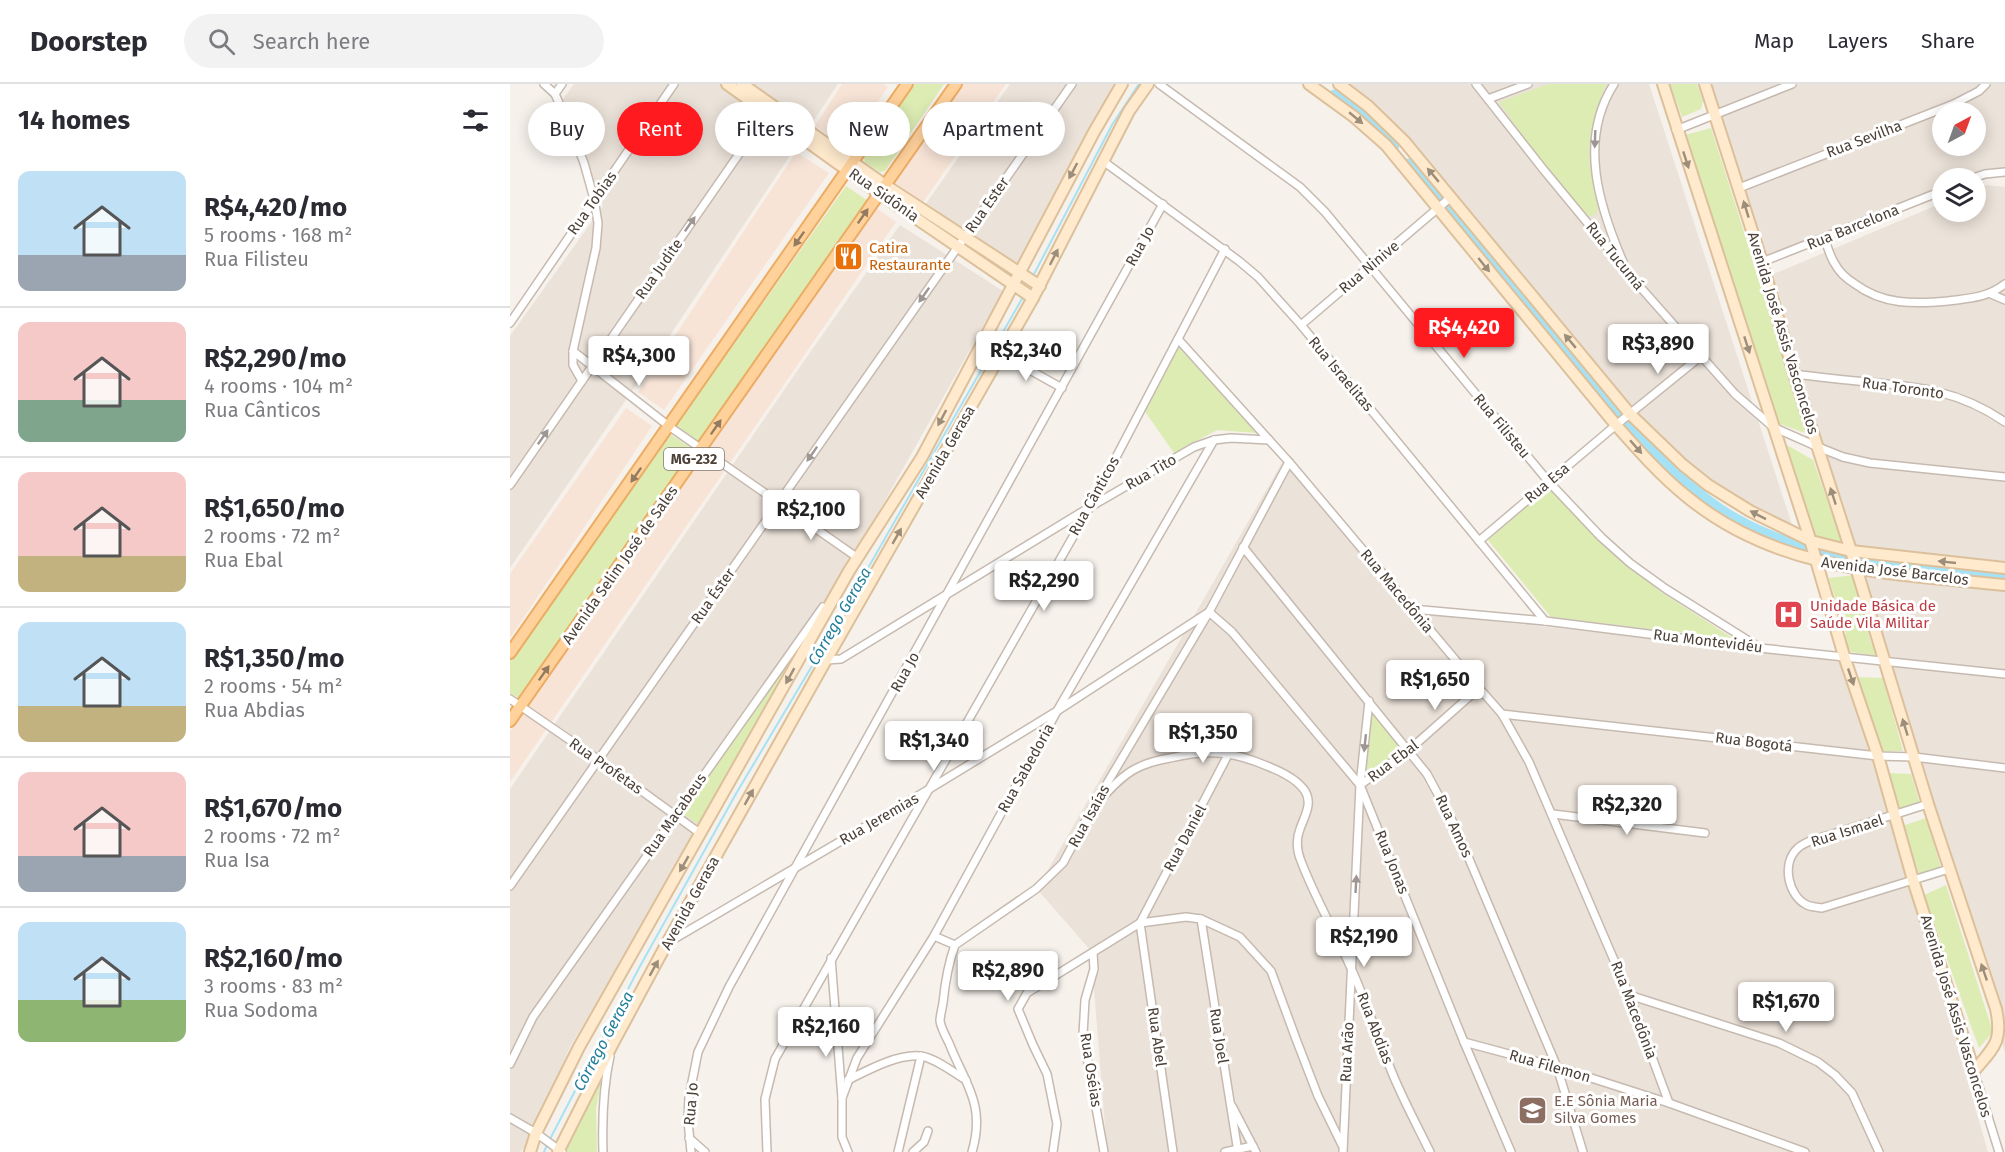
<!DOCTYPE html>
<meta charset="utf-8">
<style>
body{margin:0;font-family:"Fira Sans",sans-serif;background:#f2f2f3;color:#2b2b33;height:100vh;display:flex;flex-direction:column;font-size:22px;white-space:nowrap}
*{box-sizing:border-box;margin:0}
p{font-size:20px;color:#7c7c81}
.icon{flex:none;width:33px;height:33px;fill:none;stroke:currentColor;stroke-width:2;stroke-linecap:round;stroke-linejoin:round}
.map{position:relative;flex:1;overflow:hidden}
.sheet{display:flex;flex-direction:column;background:#fff;width:510px}
.sheet>*{flex:none}
.banner{position:absolute;left:18px;top:18px;width:570px;height:54px;display:flex;gap:12px}
.needle{width:39px;rotate:41deg}
.buttons{position:absolute;left:1422px;top:18px;display:grid;gap:12px}
.buttons a{display:grid;place-items:center;width:54px;height:54px;border-radius:50%;background:#fff;box-shadow:0 3px 15px #0003;font-size:30px}
.price{position:absolute;translate:-50% -51px;padding:0 14px;border-radius:6px;background:#fff;color:#222;font-size:20px;line-height:39px;filter:drop-shadow(0 2px 3px #0008)}
.price::after{content:'';position:absolute;left:50%;top:36px;width:18px;height:14px;margin-left:-9px;background:inherit;clip-path:polygon(0 0,100% 0,50% 100%)}
.price.on{background:#ff1a1f;color:#fff}
ul{padding:0;list-style:none}
li{display:flex;align-items:center;gap:18px;height:150px;padding:0 18px}
li+li{border-top:2px solid #e1e1e2}
li span{display:grid;place-items:center;flex:none;width:168px;height:120px;border-radius:12px;color:#555}
li>.icon{margin-inline-start:auto}
span .icon{width:72px;height:72px;fill:#fffc;stroke-width:1}
li b{font-size:26px}
h2{display:flex;justify-content:space-between;align-items:center;height:72px;padding:0 18px;font-size:26px}
.tag{padding:0 21px;border-radius:27px;background:#fff;box-shadow:0 3px 15px #0003;font-size:21px;line-height:54px}
.tag.on{background:#ff1a1f;color:#fff}
header{display:flex;align-items:center;gap:36px;box-sizing:border-box;height:84px;padding:0 30px;background:#fff;border-bottom:2px solid #e1e1e2}
header strong{font-size:28px}
nav{display:flex;gap:33px;margin-inline-start:auto;font-size:21px}
.search{width:420px;height:54px;background:#f2f2f3;display:flex;align-items:center;gap:15px;box-sizing:border-box;padding:0 21px;border-radius:33px;color:#7c7c81;font-size:22px}
main{display:flex;flex:1;min-height:0}
.map>svg:first-child{display:block}
.residential{fill:#ebe2d9;fill-rule:evenodd}
.commercial{fill:#f8e4d7}
.green{fill:#dcecb3}
.lines{fill:none;stroke-linecap:round;stroke-linejoin:round}
.stream{stroke:#a6e2f5;stroke-width:2}
.river{stroke:#a6e2f5;stroke-width:15}
.street-casing{stroke:#c6bab0;stroke-width:10}
.secondary-casing{stroke:#dcc09b;stroke-width:14}
.primary-casing{stroke:#ecac64;stroke-width:14}
.street{stroke:#fff;stroke-width:7}
.secondary{stroke:#ffeacd;stroke-width:10}
.primary{stroke:#ffd29c;stroke-width:10}
.oneway{fill:#9d8d7b}
.oneway2{fill:#9d9692}
.oneway3{fill:#947b60}
.labels{text-anchor:middle;stroke-width:6;stroke-linejoin:round;paint-order:stroke}
.shield{fill:#fff;stroke:#827a74;stroke-width:1.5}
.shield-label{font-size:14px;font-weight:bold;fill:#4c4138}
.street-label{font-size:15px;fill:#4c4138;stroke:#fff}
.food-label{font-size:15px;fill:#c56008;stroke:#fff;text-anchor:start}
.health-label{font-size:15px;fill:#be3a42;stroke:#fff;text-anchor:start}
.education-label{font-size:15px;fill:#785e54;stroke:#fff;text-anchor:start}
.water-label{font-size:16px;font-style:italic;fill:#247f9d;stroke:#fff}
</style>
<header>
<strong>Doorstep</strong>
<div class="search"><svg class="icon" aria-label="search" viewBox="0 0 24 24"><circle cx="10" cy="10" r="6"/><path d="M15 15l6 6"/></svg>Search here</div>
<nav><a>Map</a><a>Layers</a><a>Share</a></nav>
</header>
<main>
<section class="sheet">
<h2>14 homes<svg class="icon" aria-label="filters" viewBox="0 0 24 24"><path d="M4 7h16M4 17h16"/><circle cx="9" cy="7" r="2"/><circle cx="15" cy="17" r="2"/></svg></h2>
<ul>
<li><span style="background:linear-gradient(#bfe0f5 70%,#9aa5b1 0)"><svg class="icon" aria-label="home" viewBox="0 0 24 24"><path d="M3 11l9-7 9 7M6 9v11h12V9"/></svg></span><div><b>R$4,420/mo</b><p>5 rooms · 168 m²</p><p>Rua Filisteu</p></div></li>
<li><span style="background:linear-gradient(#f6c9c9 65%,#7fa58c 0)"><svg class="icon" aria-label="home" viewBox="0 0 24 24"><path d="M3 11l9-7 9 7M6 9v11h12V9"/></svg></span><div><b>R$2,290/mo</b><p>4 rooms · 104 m²</p><p>Rua Cânticos</p></div></li>
<li><span style="background:linear-gradient(#f6c9c9 70%,#c2b280 0)"><svg class="icon" aria-label="home" viewBox="0 0 24 24"><path d="M3 11l9-7 9 7M6 9v11h12V9"/></svg></span><div><b>R$1,650/mo</b><p>2 rooms · 72 m²</p><p>Rua Ebal</p></div></li>
<li><span style="background:linear-gradient(#bfe0f5 70%,#c2b280 0)"><svg class="icon" aria-label="home" viewBox="0 0 24 24"><path d="M3 11l9-7 9 7M6 9v11h12V9"/></svg></span><div><b>R$1,350/mo</b><p>2 rooms · 54 m²</p><p>Rua Abdias</p></div></li>
<li><span style="background:linear-gradient(#f6c9c9 70%,#9aa5b1 0)"><svg class="icon" aria-label="home" viewBox="0 0 24 24"><path d="M3 11l9-7 9 7M6 9v11h12V9"/></svg></span><div><b>R$1,670/mo</b><p>2 rooms · 72 m²</p><p>Rua Isa</p></div></li>
<li><span style="background:linear-gradient(#bfe0f5 65%,#8fb573 0)"><svg class="icon" aria-label="home" viewBox="0 0 24 24"><path d="M3 11l9-7 9 7M6 9v11h12V9"/></svg></span><div><b>R$2,160/mo</b><p>3 rooms · 83 m²</p><p>Rua Sodoma</p></div></li>
</ul>
</section>
<div class="map">
<svg width="1495" height="1068" viewBox="0 0 1495 1068">
<rect width="100%" height="100%" fill="#f6f1eb"/>
<g class="residential">
<path d="M64 0H328L144 275 0 484V252L93 122 53 15Z"/>
<path d="M500 0H604L508 179 415 121Z"/>
<path d="M837 0H1139L1283 444 1202 402 1132 337 950 118 872 27Z"/>
<path d="M1199 0H1495V93L1480 86 1457 94H1432V104L1253 173ZM1432 28H1466V62H1432Z"/>
<path d="M1476 101 1495 103V968L1294 296 1270 293 1240 200 1432 119V128H1466V106Z"/>
<path d="M390 141 493 207 213 704 60 963 18 1060 10 1068H0V705L294 277Z"/>
<path d="M773 377 901 528 1331 576 1403 806 1478 1068H597L581 867 527 805Z"/>
</g>
<g class="commercial">
<path d="M332 0H373L378 3 336 63 305 42Z"/>
<path d="M453 0H496L413 118 384 98Z"/>
<path d="M286 68 319 89 154 326 128 308Z"/>
<path d="M366 124 386 138 0 698V647Z"/>
<path d="M116 324 142 342 0 554V490Z"/>
</g>
<g class="green">
<path d="M405 0H434L375 87 370 88 355 78 354 74Z"/>
<path d="M1039 0H1096C1087 24 1079 46 1079 72 1079 92 1093 112 1086 131L1077 132 1035 83 989 18Z"/>
<path d="M1160 0H1187L1193 17 1191 25 1172 33Z"/>
<path d="M1201 44 1298 350 1270 340 1175 51Z"/>
<path d="M336 102 358 117 189 358 166 342Z"/>
<path d="M668 262 747 349 707 346 664 369 634 326Z"/>
<path d="M160 350 184 366 10 615 0 609V577Z"/>
<path d="M1275 360 1303 376 1332 458 1302 452Z"/>
<path d="M1039 404 1093 461 1151 508 1224 555 1041 533 978 456Z"/>
<path d="M1344 491 1361 559 1369 572 1341 568 1329 551 1336 550 1319 494Z"/>
<path d="M311 531 191 742 172 729Z"/>
<path d="M1346 593 1373 594 1393 667H1370Z"/>
<path d="M861 624 895 666 853 696Z"/>
<path d="M1377 689 1401 690 1410 720 1389 727Z"/>
<path d="M1416 734 1431 784 1425 788 1410 792 1392 742Z"/>
<path d="M1436 801 1483 948 1469 964 1414 811Z"/>
<path d="M94 982 86 1025 87 1068H57L53 1065Z"/>
</g>
<g class="lines">
<g class="stream">
<path d="M523 192 602 41 629 0"/>
<path d="M40 1055 129 884 227 708 302 582 513 213"/>
<path d="M34 1068 37 1061"/>
</g>
<g class="river">
<path d="M825 13 861 40 882 61"/>
<path d="M899 82 1132 358C1153 380 1174 402 1199 420 1237 449 1287 465 1334 477L1495 494"/>
</g>
<defs>
<g id="street">
<path d="M34 0 45 10 58 39 74 79 84 115 88 139 86 164 63 267V281L72 297"/>
<path d="M649 0 790 103 815 128 1038 397 1091 453 1120 479 1156 505 1250 564"/>
<path d="M966 0 1033 85 1132 205 1225 310 1263 343 1308 363 1333 373 1360 379 1495 393"/>
<path d="M1104 0C1068 56 1089 122 1113 178"/>
<path d="M45 10 52 0"/>
<path d="M978 15 1018 0"/>
<path d="M1166 46 1282 0"/>
<path d="M593 77 729 177 748 193 791 241 1035 537"/>
<path d="M1463 94 1475 90 1495 88"/>
<path d="M1229 104 1444 20 1469 7 1476 0"/>
<path d="M1314 154C1318 163 1320 173 1325 180 1329 188 1337 195 1345 200 1373 221 1404 220 1438 217 1461 214 1476 214 1495 200"/>
<path d="M1252 178 1432 107"/>
<path d="M1481 210 1495 216"/>
<path d="M0 239 164 0"/>
<path d="M791 241 941 113"/>
<path d="M668 255 779 378 969 604 992 630 1019 678 1119 911 1159 1019"/>
<path d="M63 267 160 343 348 474"/>
<path d="M491 270 552 304"/>
<path d="M1284 290C1309 293 1333 296 1358 298 1411 303 1450 307 1495 338"/>
<path d="M0 401 258 28"/>
<path d="M969 457 1106 341 1191 272"/>
<path d="M733 463 917 690 946 744 1047 983 1073 1068"/>
<path d="M902 525 1035 537 1250 564 1495 590"/>
<path d="M296 564 316 576 331 575 580 423 684 363 704 356 721 354 759 356"/>
<path d="M0 615 89 676 191 750"/>
<path d="M992 630 1368 672 1404 673 1495 684"/>
<path d="M850 701 898 667 969 604"/>
<path d="M591 715C601 704 612 692 625 685 636 679 648 676 660 674 697 665 722 667 757 682 770 687 787 695 795 707 803 720 794 733 790 745 786 755 787 767 791 777 805 814 825 848 841 884 856 917 867 952 881 986 892 1014 907 1041 920 1068"/>
<path d="M1418 720 1300 757C1296 759 1291 761 1288 764 1271 779 1278 812 1297 821 1301 823 1307 823 1312 824L1439 785"/>
<path d="M1043 730 1195 749"/>
<path d="M0 802 562 0"/>
<path d="M691 835 728 1068"/>
<path d="M630 839 663 1068"/>
<path d="M630 839 719 669"/>
<path d="M424 852 445 861"/>
<path d="M159 858 416 707 547 627 699 528 722 548 850 701 954 958 1001 1068"/>
<path d="M583 869 584 885 575 916 573 951 594 1068"/>
<path d="M321 874 332 1014V1053L338 1068"/>
<path d="M1119 911 1269 959 1308 978 1325 991 1342 1009 1369 1068"/>
<path d="M954 958 1047 983 1159 1019 1295 1068"/>
<path d="M0 980 23 933 313 523"/>
<path d="M1464 987 1489 1068"/>
<path d="M338 996C358 986 387 970 410 972 424 973 444 989 456 996"/>
<path d="M332 1014 347 974 424 852 547 627 704 356"/>
<path d="M722 1022 746 1068"/>
<path d="M0 1034 26 1049 52 1068"/>
<path d="M179 1054 195 1068"/>
<path d="M93 1068C92 1036 93 1004 100 972"/>
<path d="M181 1068 178 1037 179 1013 188 968 219 903 653 120"/>
<path d="M257 1068 255 1015 265 975 580 423 715 165"/>
<path d="M388 1068 411 972"/>
<path d="M403 1068 414 1058 418 1047"/>
<path d="M462 1068C476 1020 455 1000 439 959 436 953 431 944 430 937 430 932 432 925 433 919 435 899 438 880 445 861L526 805 553 779 583 723 699 528 779 378"/>
<path d="M543 1068 547 1040 537 990 523 961 508 925 517 909 630 839 676 833 691 835 730 853 761 887 786 955 808 1012 832 1061"/>
<path d="M715 1068 743 1062"/>
<path d="M833 1068 850 701 859 617"/>
</g>
<g id="secondary">
<path d="M217 0 369 109 523 214"/>
<path d="M232 0 375 101 530 202"/>
<path d="M799 0 843 32 876 61 1106 341C1128 366 1150 391 1176 412 1269 489 1382 489 1495 501"/>
<path d="M829 0 858 22 894 57 1120 330 1173 381 1198 401 1240 427 1301 457 1341 467 1495 484"/>
<path d="M1153 0 1299 452 1334 572 1368 672 1403 796 1464 987"/>
<path d="M1195 0 1252 178 1284 290 1341 467 1418 720 1486 925C1493 958 1484 963 1464 987"/>
<path d="M20 1068 26 1049 69 963 339 487 412 373 584 48 612 0"/>
<path d="M48 1068 102 961 157 859 316 576 523 214 619 27 638 0"/>
</g>
<g id="primary">
<path d="M0 569C134 380 266 190 397 0"/>
<path d="M0 637 446 0"/>
</g>
</defs>
<use href="#street" class="street-casing"/>
<use href="#secondary" class="secondary-casing"/>
<use href="#primary" class="primary-casing"/>
<use href="#street" class="street"/>
<use href="#secondary" class="secondary"/>
<use href="#primary" class="primary"/>
</g>
<defs><path id="oneway-solid" d="M-6-.8H1V-3.2L6.5 0L1 3.2V.8H-6Z" transform="scale(1.5)"/></defs>
<g class="oneway">
<use href="#oneway-solid" transform="translate(846 34) rotate(40)"/>
<use href="#oneway-solid" transform="translate(1176 76) rotate(72)"/>
<use href="#oneway-solid" transform="translate(563 87) rotate(118)"/>
<use href="#oneway-solid" transform="translate(923 91) rotate(-130)"/>
<use href="#oneway-solid" transform="translate(1236 125) rotate(-107)"/>
<use href="#oneway-solid" transform="translate(544 173) rotate(-63)"/>
<use href="#oneway-solid" transform="translate(974 181) rotate(51)"/>
<use href="#oneway-solid" transform="translate(1060 257) rotate(-130)"/>
<use href="#oneway-solid" transform="translate(1237 261) rotate(72)"/>
<use href="#oneway-solid" transform="translate(432 334) rotate(118)"/>
<use href="#oneway-solid" transform="translate(1126 363) rotate(49)"/>
<use href="#oneway-solid" transform="translate(1323 412) rotate(-108)"/>
<use href="#oneway-solid" transform="translate(1248 431) rotate(-153)"/>
<use href="#oneway-solid" transform="translate(387 452) rotate(-60)"/>
<use href="#oneway-solid" transform="translate(1437 478) rotate(-174)"/>
<use href="#oneway-solid" transform="translate(280 592) rotate(119)"/>
<use href="#oneway-solid" transform="translate(1341 593) rotate(71)"/>
<use href="#oneway-solid" transform="translate(1395 643) rotate(-107)"/>
<use href="#oneway-solid" transform="translate(239 713) rotate(-61)"/>
<use href="#oneway-solid" transform="translate(174 780) rotate(120)"/>
<use href="#oneway-solid" transform="translate(144 884) rotate(-61)"/>
<use href="#oneway-solid" transform="translate(1474 888) rotate(-109)"/>
</g>
<g class="oneway2">
<use href="#oneway-solid" transform="translate(1085 55) rotate(92)"/>
<use href="#oneway-solid" transform="translate(180 140) rotate(-55)"/>
<use href="#oneway-solid" transform="translate(414 211) rotate(125)"/>
<use href="#oneway-solid" transform="translate(33 353) rotate(-55)"/>
<use href="#oneway-solid" transform="translate(302 370) rotate(125)"/>
<use href="#oneway-solid" transform="translate(855 659) rotate(96)"/>
<use href="#oneway-solid" transform="translate(846 800) rotate(-87)"/>
</g>
<g class="oneway3">
<use href="#oneway-solid" transform="translate(353 132) rotate(-55)"/>
<use href="#oneway-solid" transform="translate(289 155) rotate(125)"/>
<use href="#oneway-solid" transform="translate(206 343) rotate(-55)"/>
<use href="#oneway-solid" transform="translate(126 391) rotate(125)"/>
<use href="#oneway-solid" transform="translate(34 589) rotate(-55)"/>
</g>
<defs>
<symbol id="restaurant-square" viewBox="-11 -11 22 22"><rect x="-9" y="-9" width="18" height="18" rx="4" fill="#e8710a" stroke="#fff"/><path d="M-5-6h1v4h1v-4h1v4h1v-4h1v5L-1.5 .5V6h-2V.5L-5-1ZM5-6V6H3V1.5H1.5Q1.5-4 5-6Z" fill="#fff"/></symbol>
<symbol id="hospital-square" viewBox="-11 -11 22 22"><rect x="-9" y="-9" width="18" height="18" rx="4" fill="#e0444e" stroke="#fff"/><path d="M-5-5h3v3.5h4V-5h3V5h-3V1.5h-4V5h-3Z" fill="#fff"/></symbol>
<symbol id="school-square" viewBox="-11 -11 22 22"><rect x="-9" y="-9" width="18" height="18" rx="4" fill="#8d6e63" stroke="#fff"/><path d="M0-5L7-2L0 1L-7-2ZM-4 1L0 2.5L4 1V4Q0 6-4 4Z" fill="#fff"/></symbol>
</defs>
<g fill-rule="evenodd">
<use href="#restaurant-square" x="322" y="156" width="33" height="33"/>
<use href="#hospital-square" x="1262" y="514" width="33" height="33"/>
<use href="#school-square" x="1006" y="1010" width="33" height="33"/>
</g>
<g class="labels">
<rect class="shield" x="154" y="364" width="60" height="22" rx="4.5"/>
<g class="shield-label">
<text x="184" y="380">MG-232</text>
</g>
<g class="street-label">
<text transform="translate(1354 55) rotate(-21)" y="5">Rua Sevilha</text>
<text transform="translate(374 111) rotate(35)" y="5">Rua Sidônia</text>
<text transform="translate(82 119) rotate(-55)" y="5">Rua Tobias</text>
<text transform="translate(477 121) rotate(-55)" y="5">Rua Ester</text>
<text transform="translate(1343 143) rotate(-22)" y="5">Rua Barcelona</text>
<text transform="translate(630 162) rotate(-61)" y="5">Rua Jo</text>
<text transform="translate(1105 172) rotate(51)" y="5">Rua Tucumá</text>
<text transform="translate(859 183) rotate(-40)" y="5">Rua Ninive</text>
<text transform="translate(149 185) rotate(-55)" y="5">Rua Judite</text>
<text transform="translate(1273 249) rotate(73)" y="5">Avenida José Assis Vasconcelos</text>
<text transform="translate(831 290) rotate(50)" y="5">Rua Israelitas</text>
<text transform="translate(1393 304) rotate(8)" y="5">Rua Toronto</text>
<text transform="translate(992 342) rotate(50)" y="5">Rua Filisteu</text>
<text transform="translate(435 368) rotate(-60)" y="5">Avenida Gerasa</text>
<text transform="translate(641 388) rotate(-30)" y="5">Rua Tito</text>
<text transform="translate(1037 399) rotate(-40)" y="5">Rua Esa</text>
<text transform="translate(584 412) rotate(-61)" y="5">Rua Cânticos</text>
<text transform="translate(110 481) rotate(-55)" y="5">Avenida Selim José de Sales</text>
<text transform="translate(1385 487) rotate(7)" y="5">Avenida José Barcelos</text>
<text transform="translate(887 507) rotate(50)" y="5">Rua Macedônia</text>
<text transform="translate(203 512) rotate(-55)" y="5">Rua Éster</text>
<text transform="translate(1198 557) rotate(7)" y="5">Rua Montevidéu</text>
<text transform="translate(395 588) rotate(-61)" y="5">Rua Jo</text>
<text transform="translate(1244 658) rotate(7)" y="5">Rua Bogotá</text>
<text transform="translate(883 677) rotate(-37)" y="5">Rua Ebal</text>
<text transform="translate(96 682) rotate(35)" y="5">Rua Profetas</text>
<text transform="translate(516 684) rotate(-61)" y="5">Rua Sabedoria</text>
<text transform="translate(165 731) rotate(-55)" y="5">Rua Macabeus</text>
<text transform="translate(579 732) rotate(-61)" y="5">Rua Isaías</text>
<text transform="translate(369 735) rotate(-30)" y="5">Rua Jeremias</text>
<text transform="translate(944 742) rotate(65)" y="5">Rua Amos</text>
<text transform="translate(1337 747) rotate(-18)" y="5">Rua Ismael</text>
<text transform="translate(675 754) rotate(-62)" y="5">Rua Daniel</text>
<text transform="translate(882 778) rotate(68)" y="5">Rua Jonas</text>
<text transform="translate(180 819) rotate(-61)" y="5">Avenida Gerasa</text>
<text transform="translate(1124 926) rotate(69)" y="5">Rua Macedônia</text>
<text transform="translate(1446 932) rotate(73)" y="5">Avenida José Assis Vasconcelos</text>
<text transform="translate(865 944) rotate(69)" y="5">Rua Abdias</text>
<text transform="translate(709 952) rotate(81)" y="5">Rua Joel</text>
<text transform="translate(647 953) rotate(82)" y="5">Rua Abel</text>
<text transform="translate(837 968) rotate(-87)" y="5">Rua Arão</text>
<text transform="translate(1040 982) rotate(16)" y="5">Rua Filemon</text>
<text transform="translate(581 986) rotate(81)" y="5">Rua Oséias</text>
<text transform="translate(181 1020) rotate(-85)" y="5">Rua Jo</text>
</g>
<g class="food-label">
<text x="359" y="169">Catira<tspan x="359" dy="17">Restaurante</tspan></text>
</g>
<g class="health-label">
<text x="1300" y="527">Unidade Básica de<tspan x="1300" dy="17">Saúde Vila Militar</tspan></text>
</g>
<g class="education-label">
<text x="1044" y="1022">E.E Sônia Maria<tspan x="1044" dy="17">Silva Gomes</tspan></text>
</g>
<g class="water-label">
<text transform="translate(329 532) rotate(-60)" y="6">Córrego Gerasa</text>
<text transform="translate(93 957) rotate(-62)" y="6">Córrego Gerasa</text>
</g>
</g>
</svg>
<div class="buttons">
<a><svg class="needle" viewBox="-14 -14 28 28"><path d="M0-13l5 13h-10z" fill="#e53935"/><path d="M0 13l5-13h-10z" fill="#7c7c81"/></svg></a>
<a><svg class="icon" aria-label="layers" viewBox="0 0 24 24"><path d="M12 4l9 5-9 5-9-5zM3 14l9 5 9-5"/></svg></a>
</div>
<b class="price on" style="left:954px;top:275px">R$4,420</b>
<b class="price" style="left:1148px;top:291px">R$3,890</b>
<b class="price" style="left:516px;top:298px">R$2,340</b>
<b class="price" style="left:129px;top:303px">R$4,300</b>
<b class="price" style="left:301px;top:457px">R$2,100</b>
<b class="price" style="left:534px;top:528px">R$2,290</b>
<b class="price" style="left:925px;top:627px">R$1,650</b>
<b class="price" style="left:693px;top:680px">R$1,350</b>
<b class="price" style="left:424px;top:688px">R$1,340</b>
<b class="price" style="left:1117px;top:752px">R$2,320</b>
<b class="price" style="left:854px;top:884px">R$2,190</b>
<b class="price" style="left:498px;top:918px">R$2,890</b>
<b class="price" style="left:1276px;top:949px">R$1,670</b>
<b class="price" style="left:316px;top:974px">R$2,160</b>
<div class="banner">
<a class="tag">Buy</a>
<a class="tag on">Rent</a>
<a class="tag">Filters</a>
<a class="tag">New</a>
<a class="tag">Apartment</a>
</div>
</div>
</main>
